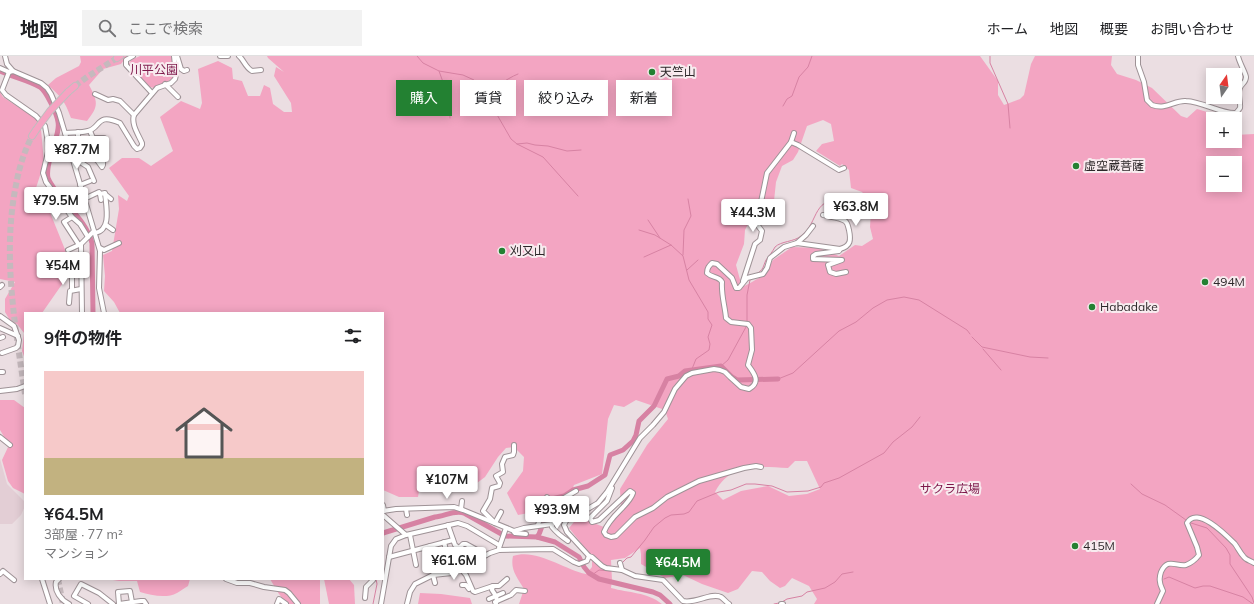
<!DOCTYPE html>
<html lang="ja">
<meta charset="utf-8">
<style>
body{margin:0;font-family:Mulish,"Noto Sans JP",sans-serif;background:#f2f2f2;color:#202124;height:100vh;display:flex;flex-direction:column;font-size:15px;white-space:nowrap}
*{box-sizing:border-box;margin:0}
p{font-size:13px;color:#757577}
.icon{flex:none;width:22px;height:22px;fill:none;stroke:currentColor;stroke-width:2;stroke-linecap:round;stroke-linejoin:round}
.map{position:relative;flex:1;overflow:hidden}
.side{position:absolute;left:24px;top:256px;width:360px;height:268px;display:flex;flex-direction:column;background:#fff;border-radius:0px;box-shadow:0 2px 10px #0003}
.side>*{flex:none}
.top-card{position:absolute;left:396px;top:24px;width:380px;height:36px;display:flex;gap:8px}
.needle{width:26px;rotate:14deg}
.buttons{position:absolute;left:1206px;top:12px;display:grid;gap:8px}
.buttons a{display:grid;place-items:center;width:36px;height:36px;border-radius:0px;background:#fff;box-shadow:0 2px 10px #0003;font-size:20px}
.price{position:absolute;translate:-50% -34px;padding:0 9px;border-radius:4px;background:#fff;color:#222;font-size:13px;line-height:26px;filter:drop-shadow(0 1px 2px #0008)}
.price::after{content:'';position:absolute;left:50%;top:24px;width:12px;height:9px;margin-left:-6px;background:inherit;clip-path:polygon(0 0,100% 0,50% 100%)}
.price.on{background:#238132;color:#fff}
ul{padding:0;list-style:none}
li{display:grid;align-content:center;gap:8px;height:212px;padding:0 20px}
li span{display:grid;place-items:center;height:124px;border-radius:0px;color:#555}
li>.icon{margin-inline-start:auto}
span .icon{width:72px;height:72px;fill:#fffc;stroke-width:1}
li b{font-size:17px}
h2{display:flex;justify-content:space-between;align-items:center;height:48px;padding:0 20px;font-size:17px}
.chip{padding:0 14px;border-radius:0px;background:#fff;box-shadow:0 2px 10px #0003;font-size:14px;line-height:36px}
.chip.on{background:#238132;color:#fff}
header{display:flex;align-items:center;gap:24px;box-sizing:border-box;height:56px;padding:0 20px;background:#fff;border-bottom:1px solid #e0e0e0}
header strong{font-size:19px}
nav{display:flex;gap:22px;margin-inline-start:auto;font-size:14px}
.search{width:280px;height:36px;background:#f2f2f2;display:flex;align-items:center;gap:10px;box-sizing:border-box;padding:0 14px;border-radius:0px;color:#757577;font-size:15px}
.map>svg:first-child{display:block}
.built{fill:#e3ced5}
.green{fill:#f3a5c2;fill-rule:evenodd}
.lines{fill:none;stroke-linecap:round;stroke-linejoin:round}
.stream{stroke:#d782a3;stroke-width:1}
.river{stroke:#d782a3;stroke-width:5}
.highway-tunnel{stroke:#c5b9bd;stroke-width:6;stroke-dasharray:6 3;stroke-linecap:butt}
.minor-casing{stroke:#9e9296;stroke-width:6}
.highway-casing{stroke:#c0bebf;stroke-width:8}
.minor{stroke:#fff;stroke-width:4}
.highway{stroke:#f6a3c2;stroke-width:6}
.highway-bridge-casing{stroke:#c0bebf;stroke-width:8;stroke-linecap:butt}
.highway-bridge{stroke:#f6a3c2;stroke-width:6}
.poi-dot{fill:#238132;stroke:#f8ebef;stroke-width:1.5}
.labels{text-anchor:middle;stroke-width:4;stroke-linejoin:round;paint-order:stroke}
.park-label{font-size:12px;fill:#7e194b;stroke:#f8ebef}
.poi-label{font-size:12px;fill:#2c2729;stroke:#f8ebef;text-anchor:start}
</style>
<header>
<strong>地図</strong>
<div class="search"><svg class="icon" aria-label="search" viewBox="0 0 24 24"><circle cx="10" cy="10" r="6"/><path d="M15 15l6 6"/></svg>ここで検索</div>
<nav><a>ホーム</a><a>地図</a><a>概要</a><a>お問い合わせ</a></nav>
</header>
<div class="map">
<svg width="1254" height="548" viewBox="0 0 1254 548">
<rect width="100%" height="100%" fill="#ebdee2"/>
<path class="built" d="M0 403 7 428 25 446V450L21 459 12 468H0Z"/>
<g class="green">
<path d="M80 0H127L121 8 103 13 89 29C98 46 99 50 87 65L71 62C65 45 61 41 48 29L56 22 79 10 81 6Z"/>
<path d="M140 0H172L174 21C168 27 161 27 154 32L150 31 129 8 131 4Z"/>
<path d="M267 0H980L998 25V39L1004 49 1020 43 1024 39 1031 8 1035 0H1112L1111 9 1117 18 1136 24 1152 32 1181 60 1187 62 1197 53 1224 61V63H1213V85H1235V79L1254 78V548H814L817 543 809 530 792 522 785 530 780 532 770 525 762 516 752 515 738 533 728 537 702 528 683 519 665 522 641 508V498L640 492 625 502 611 504 612 524 611 532C629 537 647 536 662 548H519L524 533C517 521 510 514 513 500 536 492 563 513 586 518L592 511V501L569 472 578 461 609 473 612 458 621 452 620 433 647 389 668 363 665 354 636 344 624 351 614 349 608 363 602 418 574 429 570 439 534 456 518 459 507 437 523 415 524 401 514 391 506 392 498 401 485 421 477 427 465 432 448 433 436 426 421 423 418 441H399L383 434V257H120L114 246 104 235 105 220 103 199 112 195 119 153 118 139 127 145 129 140 109 112 122 102H139L151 110 173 95 160 61 181 45 200 53 202 47 198 13 218 5 232 12 233 23 242 25 248 40H260L264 29 270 32 273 48 284 56H292L291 47 274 20 276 11 284 16 268 2ZM823 64 831 68 834 85 822 88 816 95 840 110 842 108 849 114 851 132 862 136 868 143 871 155 870 171 873 183 862 190 855 189 839 200 819 192 792 191 773 204 764 220C757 222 750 228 742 231L736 209 744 188 745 174 749 166 770 154 774 145 776 126 782 110 793 104 798 96 807 70ZM1213 107H1235V129H1213ZM795 405H807L820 433 807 438 789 440 768 430 741 435 723 444 715 436C731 406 759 411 788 412Z"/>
<path d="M0 36 3 41 35 62 41 73 44 107 36 132 47 149 66 196 65 224 42 257H25V303L22 295 24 277 17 268 11 266 5 256V243L15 226 0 223Z"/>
<path d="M0 344H14L25 352V438L13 432 8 425 2 404 9 389 0 374Z"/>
<path d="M107 523H190L188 530C184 532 181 535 177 537 166 543 151 539 140 536L137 525H119Z"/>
<path d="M270 523H320V548H287L279 538Z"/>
<path d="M324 523H349L354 529 355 548H329Z"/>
<path d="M420 537 441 538 470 542 472 548H418Z"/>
</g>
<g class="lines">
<g class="stream">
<path d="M417 0 423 7 439 15 463 19 474 24 492 50 511 83 517 88 543 101 578 140"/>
<path d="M990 0V7L1008 48 1010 72"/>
<path d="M439 15 448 40 450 62"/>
<path d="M481 34C495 34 505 23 518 18"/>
<path d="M783 50 787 43 792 40 799 21 808 11 812 0"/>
<path d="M517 88 527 87 535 89 548 90 567 95 581 94"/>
<path d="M648 164 660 182"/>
<path d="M639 174 655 179 671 189 683 200 689 224 708 256V263L712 269 708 281 710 288 709 294 696 303 692 313"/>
<path d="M683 199 684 174 691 160 688 143"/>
<path d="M644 201 671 189"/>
<path d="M687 214 698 204"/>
<path d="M756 218C764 214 763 210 766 204 769 200 773 195 775 191 781 185 794 186 801 180 820 166 811 138 848 145"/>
<path d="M747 265V239L750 224"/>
<path d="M972 281 982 291 1030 301 1048 302"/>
<path d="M983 293 1001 314"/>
<path d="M721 310 728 304 746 271"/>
<path d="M778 323 793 317 839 275 856 266 873 252 887 244 904 241 919 244 967 274 970 278"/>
<path d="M1131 428 1142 438 1165 449 1186 464"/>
<path d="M1191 467 1207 472 1226 492 1230 499V508L1252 541 1254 547"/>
<path d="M383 486 384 476"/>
<path d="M622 507 627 502 631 501 645 484 654 471 665 462 671 459 684 458 689 456 697 445 719 436 731 434 746 428H755L772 430 787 436 808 435 821 431 824 427 839 422 884 397 893 386 912 371 920 361"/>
<path d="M592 519 599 514 611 515"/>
<path d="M1164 523 1169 521 1195 532 1203 530H1210L1243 541 1253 548"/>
<path d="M782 546 787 543 802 540 807 536 825 532 835 526 842 518 853 516"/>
<path d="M373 548 377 528 376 523"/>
<path d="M774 548 779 547"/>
</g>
<g class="river">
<path d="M0 15C13 21 28 24 40 31 46 35 57 58 58 66 60 75 54 86 52 95 50 103 46 114 48 122 50 127 53 131 56 135 69 153 86 165 92 187L93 257"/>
<path d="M383 477 435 461C445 460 454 454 464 457L505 480 537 481 555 486 579 501 584 511 589 517 599 523 653 536 660 539 670 548"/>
<path d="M537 481C545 472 541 454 548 444L564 440 573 434 588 430 605 419 610 399 623 394 633 385 636 379 639 365 654 350 667 323 679 320 685 315 721 310 732 321 737 324 778 323"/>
</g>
<g class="highway-tunnel">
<path d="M75 30 87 21 117 2"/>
<path d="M25 338C15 269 2 198 16 129 19 112 24 96 32 80"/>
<path d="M58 523 63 548"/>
</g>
<defs>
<g id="minor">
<path d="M5 0 7 8 13 15"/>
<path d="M133 0 126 4V9L152 37"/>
<path d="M177 0 181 13 184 15 187 14"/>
<path d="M220 0H228"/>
<path d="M239 0C244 4 245 11 252 15L261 14"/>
<path d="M1138 0V9L1144 26 1147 44 1152 49C1167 54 1174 44 1186 45 1204 46 1221 58 1236 57L1240 52C1241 46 1237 38 1240 32 1241 28 1246 27 1246 21 1246 18 1239 6 1238 0"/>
<path d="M0 12 9 16 13 15 41 27 47 32 51 38 59 57 100 195 99 232 104 257"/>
<path d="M9 16 2 34 6 39 36 60 45 70 49 92 43 117 46 126 72 161 80 168 88 181"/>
<path d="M165 28 178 41"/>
<path d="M95 38 108 44 113 43 120 45 134 59"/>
<path d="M78 76V94L97 104 102 111 103 109 104 82H93L90 75"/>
<path d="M65 77C73 76 81 77 88 75 101 72 96 56 120 67L134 90 137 93 140 92 142 89V87C138 78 131 68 134 59L157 32 171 27 175 23 176 19 174 0"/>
<path d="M791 86 794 77"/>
<path d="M71 98 77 104 88 111 94 125"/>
<path d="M80 129 90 125"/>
<path d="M100 138 101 144"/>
<path d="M105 138 111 143"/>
<path d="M84 143 99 136 100 138 105 137C106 150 112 174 95 177"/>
<path d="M823 159C829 161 839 161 845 165 848 167 848 171 849 174 851 184 851 190 840 193"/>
<path d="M72 161 64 166 79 189"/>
<path d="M106 169 113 174"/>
<path d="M797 187 806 179 813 170"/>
<path d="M100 192 104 194 119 187"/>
<path d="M68 194 81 188"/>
<path d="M743 225 755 188 760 184 762 175 756 167V158L761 146 767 117 791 86 798 89 839 114 844 112"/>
<path d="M0 231 2 229"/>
<path d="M72 233V205L81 203"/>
<path d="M69 247 70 235 81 233"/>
<path d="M82 257 81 188 94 175"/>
<path d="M0 260 14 270 19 284 18 290 16 292 2 297"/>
<path d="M0 272 18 280"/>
<path d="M0 282 3 281"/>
<path d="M0 316H3"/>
<path d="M0 335 17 333 25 330"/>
<path d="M0 381 10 389"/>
<path d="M612 432 607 445 590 462 592 466 599 464 630 435 633 437C629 450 610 459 604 476L606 479 611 481 616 480 635 461 653 452 667 441 699 425 744 412 756 410 761 411"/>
<path d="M383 449 384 455"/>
<path d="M406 453 407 459"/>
<path d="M461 453 462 445"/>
<path d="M383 455 396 453 454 451 463 454 514 475 524 472 552 468"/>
<path d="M383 459 406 479"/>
<path d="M495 467 483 455 490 443 492 432 499 430 500 427 496 420 503 416 502 408 505 401 513 399 514 396V389"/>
<path d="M495 467 501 456"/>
<path d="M448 469 455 489 459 492 463 488H466L486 499"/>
<path d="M538 469 547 441"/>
<path d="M514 476 515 477 526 478"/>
<path d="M410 479 416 509"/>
<path d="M568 485C562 481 556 476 552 471V468L557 445 564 442 576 435"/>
<path d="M444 486 447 498"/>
<path d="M430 490 433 503"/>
<path d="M499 492 506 472"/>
<path d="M389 501 453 484"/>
<path d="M620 507 622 514"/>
<path d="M461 513 466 519 473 535 475 536 493 530 492 534 496 540 497 545"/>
<path d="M0 518 3 515 14 524"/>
<path d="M433 519 435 527"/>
<path d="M42 523 50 548"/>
<path d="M59 523 56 526C54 535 61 544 69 548"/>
<path d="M226 523 237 527H250L264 531 285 534 289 537 298 548"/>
<path d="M462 529H466L469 533"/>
<path d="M493 530H499L507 523"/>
<path d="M365 542 366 531 373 524"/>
<path d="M489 543 503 537"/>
<path d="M88 548 74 540 81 528 99 537 113 548"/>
<path d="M119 548 118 536 130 535 132 546"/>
<path d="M119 548 141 545H144L146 548"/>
<path d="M277 548 279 543 286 548"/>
<path d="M381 548 391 490 396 483 406 479 458 467 467 470 499 489"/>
<path d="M407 548 410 536 415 528 433 519 452 517 490 497 499 494 553 493 574 506 579 508 587 505 589 500"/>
<path d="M496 548 495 546 511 539 516 534 525 535"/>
<path d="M729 548C726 546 724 543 721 541 711 536 696 548 683 545L663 524 635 520 622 514 606 512 602 510 592 501 589 500 567 476 564 469 566 465 574 458 586 454 598 447 607 436 640 382 653 369 664 356 675 333 686 320 692 317 714 313 720 314 725 316 730 321 741 331 749 333C762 326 753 316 748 309L752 294 751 272 748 268 731 266 726 262C725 250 721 239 722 226 719 220 712 222 707 217 707 212 709 210 712 207L717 208 732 222 736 232H739L747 222 763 218 767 212 770 202 784 191 797 187 840 193 839 195 816 198 813 200V203L842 204 828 209 830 216 836 218 846 216"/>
<path d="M781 548H783"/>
<path d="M1157 548 1163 535C1162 532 1160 529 1160 526 1159 522 1160 519 1161 516 1168 501 1176 511 1186 509 1191 507 1196 503 1199 499L1197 491 1187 467C1197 449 1227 480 1235 488 1238 492 1240 497 1244 501 1246 504 1251 505 1254 507"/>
</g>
<g id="highway">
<path d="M117 2 120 0"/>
<path d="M68 36 75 30"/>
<path d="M32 80 36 74"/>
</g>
</defs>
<use href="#minor" class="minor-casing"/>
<use href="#highway" class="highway-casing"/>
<use href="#minor" class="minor"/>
<use href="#highway" class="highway"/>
<defs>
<path id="highway-bridge" d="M36 74 50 55 68 36"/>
</defs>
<use href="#highway-bridge" class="highway-bridge-casing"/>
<use href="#highway-bridge" class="highway-bridge"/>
</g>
<g class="poi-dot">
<circle cx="652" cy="16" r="4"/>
<circle cx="1076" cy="110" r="4"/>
<circle cx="502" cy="195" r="4"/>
<circle cx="1205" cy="226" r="4"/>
<circle cx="1092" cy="251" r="4"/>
<circle cx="1075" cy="490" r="4"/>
</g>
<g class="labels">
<g class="park-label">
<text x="154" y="18">川平公園</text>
<text x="950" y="437">サクラ広場</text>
</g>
<g class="poi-label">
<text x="660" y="20">天竺山</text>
<text x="1084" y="114">虚空蔵菩薩</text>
<text x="510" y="199">刈又山</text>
<text x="1213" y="230">494M</text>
<text x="1100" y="255">Habadake</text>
<text x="1083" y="494">415M</text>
</g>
</g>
</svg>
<div class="buttons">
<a><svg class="needle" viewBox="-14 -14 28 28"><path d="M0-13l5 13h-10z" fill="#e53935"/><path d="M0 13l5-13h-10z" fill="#757577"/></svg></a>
<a>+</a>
<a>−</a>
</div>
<b class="price" style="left:77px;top:114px">¥87.7M</b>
<b class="price" style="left:56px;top:165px">¥79.5M</b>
<b class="price" style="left:856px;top:171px">¥63.8M</b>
<b class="price" style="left:753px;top:177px">¥44.3M</b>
<b class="price" style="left:63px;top:230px">¥54M</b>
<b class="price" style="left:447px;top:444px">¥107M</b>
<b class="price" style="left:557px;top:474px">¥93.9M</b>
<b class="price" style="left:454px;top:525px">¥61.6M</b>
<b class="price on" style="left:678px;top:527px">¥64.5M</b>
<div class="top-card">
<a class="chip on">購入</a>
<a class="chip">賃貸</a>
<a class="chip">絞り込み</a>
<a class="chip">新着</a>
</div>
<section class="side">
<h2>9件の物件<svg class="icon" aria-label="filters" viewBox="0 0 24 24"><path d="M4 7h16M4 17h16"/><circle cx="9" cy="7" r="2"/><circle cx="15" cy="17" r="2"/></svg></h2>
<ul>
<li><span style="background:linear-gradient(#f6c9c9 70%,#c2b280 0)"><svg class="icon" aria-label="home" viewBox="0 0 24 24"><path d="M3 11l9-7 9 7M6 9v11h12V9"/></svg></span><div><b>¥64.5M</b><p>3部屋 · 77 m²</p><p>マンション</p></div></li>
</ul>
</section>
</div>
